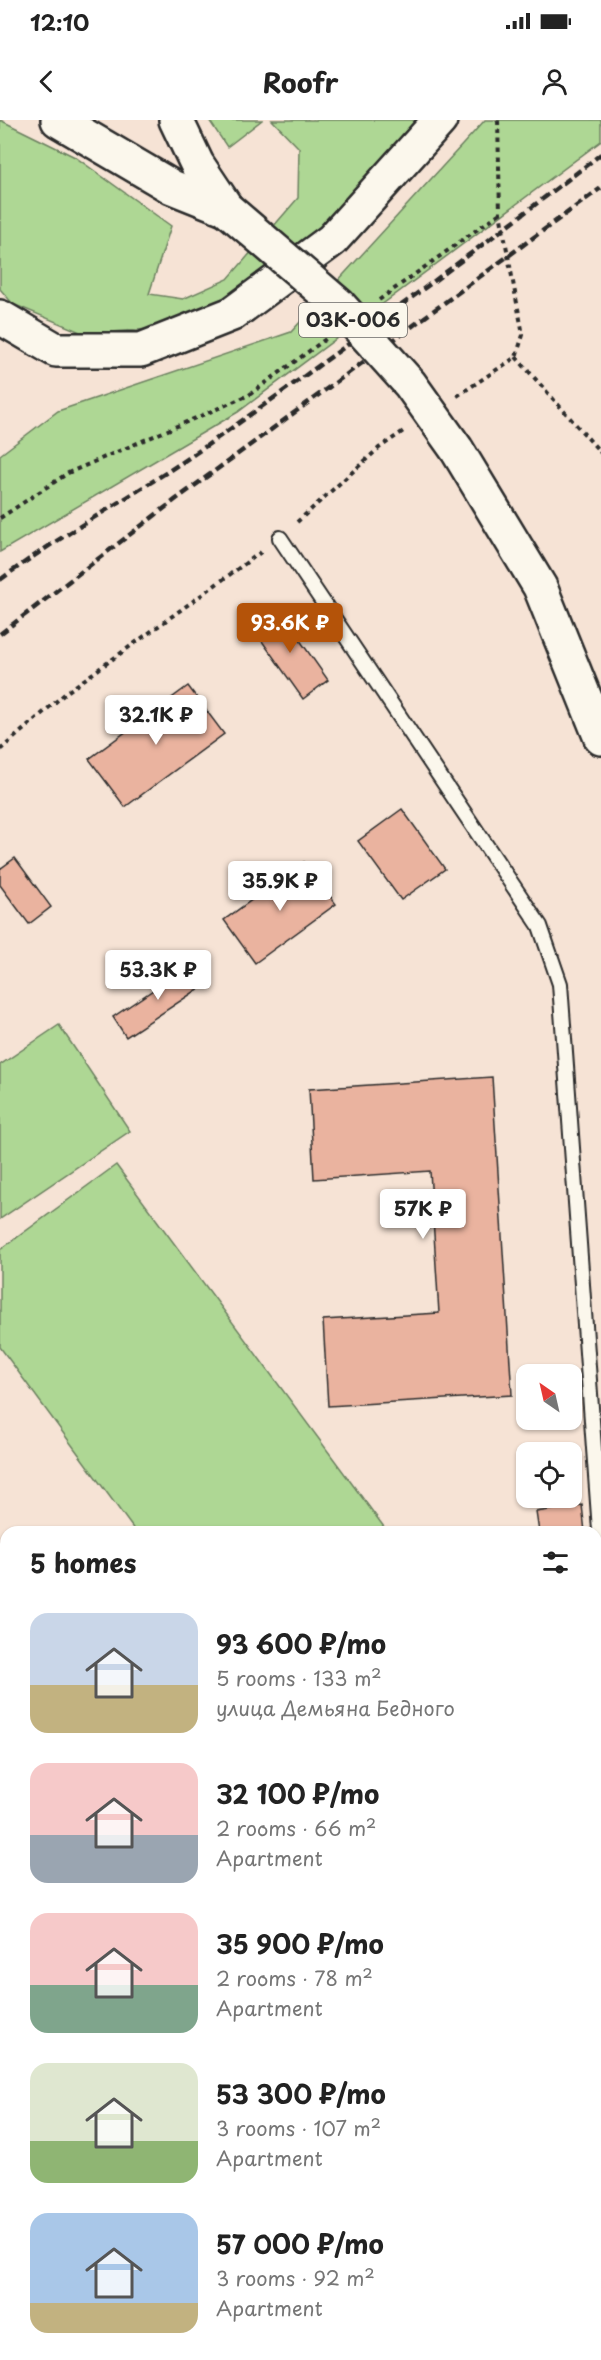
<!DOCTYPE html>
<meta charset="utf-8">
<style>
body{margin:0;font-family:"Playpen Sans",sans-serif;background:#f2f2f2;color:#222;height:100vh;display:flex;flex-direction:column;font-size:22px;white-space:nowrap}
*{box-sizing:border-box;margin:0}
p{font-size:20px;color:#767676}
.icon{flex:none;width:33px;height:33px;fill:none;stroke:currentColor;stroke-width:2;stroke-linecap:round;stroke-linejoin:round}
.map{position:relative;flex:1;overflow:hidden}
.side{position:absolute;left:0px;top:1406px;width:602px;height:836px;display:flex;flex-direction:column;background:#fff;border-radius:18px 18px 0 0;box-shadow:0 2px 4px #0004}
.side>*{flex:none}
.needle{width:39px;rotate:326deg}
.controls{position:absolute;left:516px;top:1244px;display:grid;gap:12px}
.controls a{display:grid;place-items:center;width:66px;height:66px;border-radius:12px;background:#fff;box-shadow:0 2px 4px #0004;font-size:30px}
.price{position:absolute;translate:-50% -51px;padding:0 14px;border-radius:6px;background:#fff;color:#222;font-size:20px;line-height:39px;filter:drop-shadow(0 2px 3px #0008)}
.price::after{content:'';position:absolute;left:50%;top:36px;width:18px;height:14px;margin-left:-9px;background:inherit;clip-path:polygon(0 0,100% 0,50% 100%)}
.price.active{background:#b45309;color:#fff}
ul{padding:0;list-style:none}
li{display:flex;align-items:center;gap:18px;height:150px;padding:0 30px}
li span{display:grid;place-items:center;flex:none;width:168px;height:120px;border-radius:18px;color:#555}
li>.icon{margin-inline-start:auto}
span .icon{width:72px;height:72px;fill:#fffc;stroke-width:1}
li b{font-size:26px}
h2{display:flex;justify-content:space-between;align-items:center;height:72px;padding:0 30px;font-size:26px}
.status{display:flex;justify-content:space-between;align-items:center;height:42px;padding:0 30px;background:#fff;direction:ltr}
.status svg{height:16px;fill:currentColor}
header{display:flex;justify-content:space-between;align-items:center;height:78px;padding:0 30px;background:#fff;font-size:27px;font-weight:700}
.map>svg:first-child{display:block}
.green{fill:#aed794;stroke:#6c8160;stroke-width:1.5}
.building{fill:#eab39f;stroke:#2b2b2b;stroke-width:1.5}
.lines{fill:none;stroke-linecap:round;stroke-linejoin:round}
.service-casing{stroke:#2b2b2b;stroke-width:18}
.minor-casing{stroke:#2b2b2b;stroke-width:32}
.primary-casing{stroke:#2b2b2b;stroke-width:38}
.path{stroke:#2b2b2b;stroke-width:4;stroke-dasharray:4.5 4.5;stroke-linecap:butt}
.service{stroke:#fbf7ec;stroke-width:14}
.minor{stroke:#fbf7ec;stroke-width:27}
.primary{stroke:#fbf7ec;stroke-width:33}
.rail{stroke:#2b2b2b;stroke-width:4.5;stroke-dasharray:9 4.5;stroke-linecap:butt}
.primary-bridge-casing{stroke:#2b2b2b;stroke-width:38;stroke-linecap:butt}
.primary-bridge{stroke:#fbf7ec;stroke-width:33}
.labels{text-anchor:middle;stroke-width:4.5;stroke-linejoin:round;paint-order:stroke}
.shield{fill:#fbf7ec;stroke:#696865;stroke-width:1.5}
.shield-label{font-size:20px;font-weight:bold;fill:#2b2b2b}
</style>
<div class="status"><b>12:10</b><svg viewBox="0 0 49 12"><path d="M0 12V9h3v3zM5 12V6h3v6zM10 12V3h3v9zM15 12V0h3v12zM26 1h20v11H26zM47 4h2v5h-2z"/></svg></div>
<header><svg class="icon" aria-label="back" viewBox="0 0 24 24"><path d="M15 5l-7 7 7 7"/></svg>Roofr<svg class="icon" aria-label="person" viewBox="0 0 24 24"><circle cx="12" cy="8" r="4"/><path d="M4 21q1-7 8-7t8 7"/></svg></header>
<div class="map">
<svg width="601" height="2240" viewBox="0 0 601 2240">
<rect width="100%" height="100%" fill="#f6e3d5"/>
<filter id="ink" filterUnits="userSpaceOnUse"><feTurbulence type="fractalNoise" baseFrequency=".0167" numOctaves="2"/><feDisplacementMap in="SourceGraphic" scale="12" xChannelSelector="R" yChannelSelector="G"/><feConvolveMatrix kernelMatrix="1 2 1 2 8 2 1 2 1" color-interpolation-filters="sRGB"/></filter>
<g filter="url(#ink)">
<g class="green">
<path d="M0 0 75 37 171 106 149 174 183 179 228 159 298 78 299 28 272 0H416L320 110 241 172 163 208 85 214 13 184 0 169Z"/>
<path d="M209 0H262L227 27Z"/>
<path d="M485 0H601V21L238 292 0 432V335L58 291 291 212Z"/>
<path d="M59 905 130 1011 0 1099V945Z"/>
<path d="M116 1045 387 1411H135L0 1227V1130Z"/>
</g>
<g class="building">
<path d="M278 489 328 560 303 579 252 507Z"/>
<path d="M188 566 224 614 125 687 89 639Z"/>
<path d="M402 689 445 749 401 780 358 721Z"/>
<path d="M15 738 51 787 29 804 0 765V749Z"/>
<path d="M304 742 336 784 255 843 224 800Z"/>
<path d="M189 846 203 866 126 917 113 897Z"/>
<path d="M492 957 512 1275 328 1286 323 1200 439 1193 430 1051 314 1059 309 969Z"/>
<path d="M582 1385 585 1412H539L536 1392Z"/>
<path d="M3 1455 6 1459V1491L0 1496V1457Z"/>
</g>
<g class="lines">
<defs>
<path id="service" d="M280 418 540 806 560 864 601 1424"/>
<path id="minor" d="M596 2118 601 2119"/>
<g id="primary">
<path d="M58 0 172 67 227 89"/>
<path d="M176 0 197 44 227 89"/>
<path d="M0 197 56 230H141L232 194 332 120 440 0"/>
<path d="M457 330 540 467 601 618"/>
</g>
</defs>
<use href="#service" class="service-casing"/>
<use href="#minor" class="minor-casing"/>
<use href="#primary" class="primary-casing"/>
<g class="path">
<path d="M379 180 500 93"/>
<path d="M516 237 601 333"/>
<path d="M457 276 516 237 523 215 500 93 498 0"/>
<path d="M0 398 68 353 249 275 327 218"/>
<path d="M297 402 379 328 405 310"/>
<path d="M0 630 67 572 261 432"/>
</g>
<use href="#service" class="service"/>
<use href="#minor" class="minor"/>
<use href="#primary" class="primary"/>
<g class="rail">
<path d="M0 460C66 411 139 373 206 326 340 232 472 134 601 34"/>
<path d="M0 514 175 380 601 68"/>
</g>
<defs>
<path id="primary-bridge" d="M227 89 339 185 410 264 457 330"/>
</defs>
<use href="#primary-bridge" class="primary-bridge-casing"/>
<use href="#primary-bridge" class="primary-bridge"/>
</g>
</g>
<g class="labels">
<rect class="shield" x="299" y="183" width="108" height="34" rx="4.5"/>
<g class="shield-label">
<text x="353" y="207">03К-006</text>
</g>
</g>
</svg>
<div class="controls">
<a><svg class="needle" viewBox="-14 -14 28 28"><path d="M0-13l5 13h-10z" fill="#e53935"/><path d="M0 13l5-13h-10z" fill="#767676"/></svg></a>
<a><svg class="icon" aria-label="locate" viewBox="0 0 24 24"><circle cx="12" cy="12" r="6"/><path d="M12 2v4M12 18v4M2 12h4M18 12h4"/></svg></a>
</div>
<b class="price active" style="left:290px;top:534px">93.6K ₽</b>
<b class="price" style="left:156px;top:626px">32.1K ₽</b>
<b class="price" style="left:280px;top:792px">35.9K ₽</b>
<b class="price" style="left:158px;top:881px">53.3K ₽</b>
<b class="price" style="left:423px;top:1120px">57K ₽</b>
<section class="side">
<h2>5 homes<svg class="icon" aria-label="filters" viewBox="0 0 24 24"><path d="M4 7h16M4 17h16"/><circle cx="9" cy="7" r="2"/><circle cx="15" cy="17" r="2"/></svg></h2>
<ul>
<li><span style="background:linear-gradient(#c9d6e8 60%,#c2b280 0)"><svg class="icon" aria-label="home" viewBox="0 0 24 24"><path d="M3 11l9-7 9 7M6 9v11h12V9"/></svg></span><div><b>93 600 ₽/mo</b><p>5 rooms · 133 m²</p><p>улица Демьяна Бедного</p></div></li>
<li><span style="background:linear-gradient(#f6c9c9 60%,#9aa5b1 0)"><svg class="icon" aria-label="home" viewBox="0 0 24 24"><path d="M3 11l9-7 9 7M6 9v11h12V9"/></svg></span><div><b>32 100 ₽/mo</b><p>2 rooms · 66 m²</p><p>Apartment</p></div></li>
<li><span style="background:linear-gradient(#f6c9c9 60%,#7fa58c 0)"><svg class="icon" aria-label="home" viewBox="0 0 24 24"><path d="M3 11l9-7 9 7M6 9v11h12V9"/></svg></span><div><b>35 900 ₽/mo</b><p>2 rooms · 78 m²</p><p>Apartment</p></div></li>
<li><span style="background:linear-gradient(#dfe7d0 65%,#8fb573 0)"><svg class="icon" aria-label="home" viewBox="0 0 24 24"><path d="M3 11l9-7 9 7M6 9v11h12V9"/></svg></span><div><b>53 300 ₽/mo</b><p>3 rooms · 107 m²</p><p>Apartment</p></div></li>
<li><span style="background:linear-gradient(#a9c7e8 75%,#c2b280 0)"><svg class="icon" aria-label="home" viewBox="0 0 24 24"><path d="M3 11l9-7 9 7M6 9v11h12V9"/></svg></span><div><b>57 000 ₽/mo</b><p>3 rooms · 92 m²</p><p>Apartment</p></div></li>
</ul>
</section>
</div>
